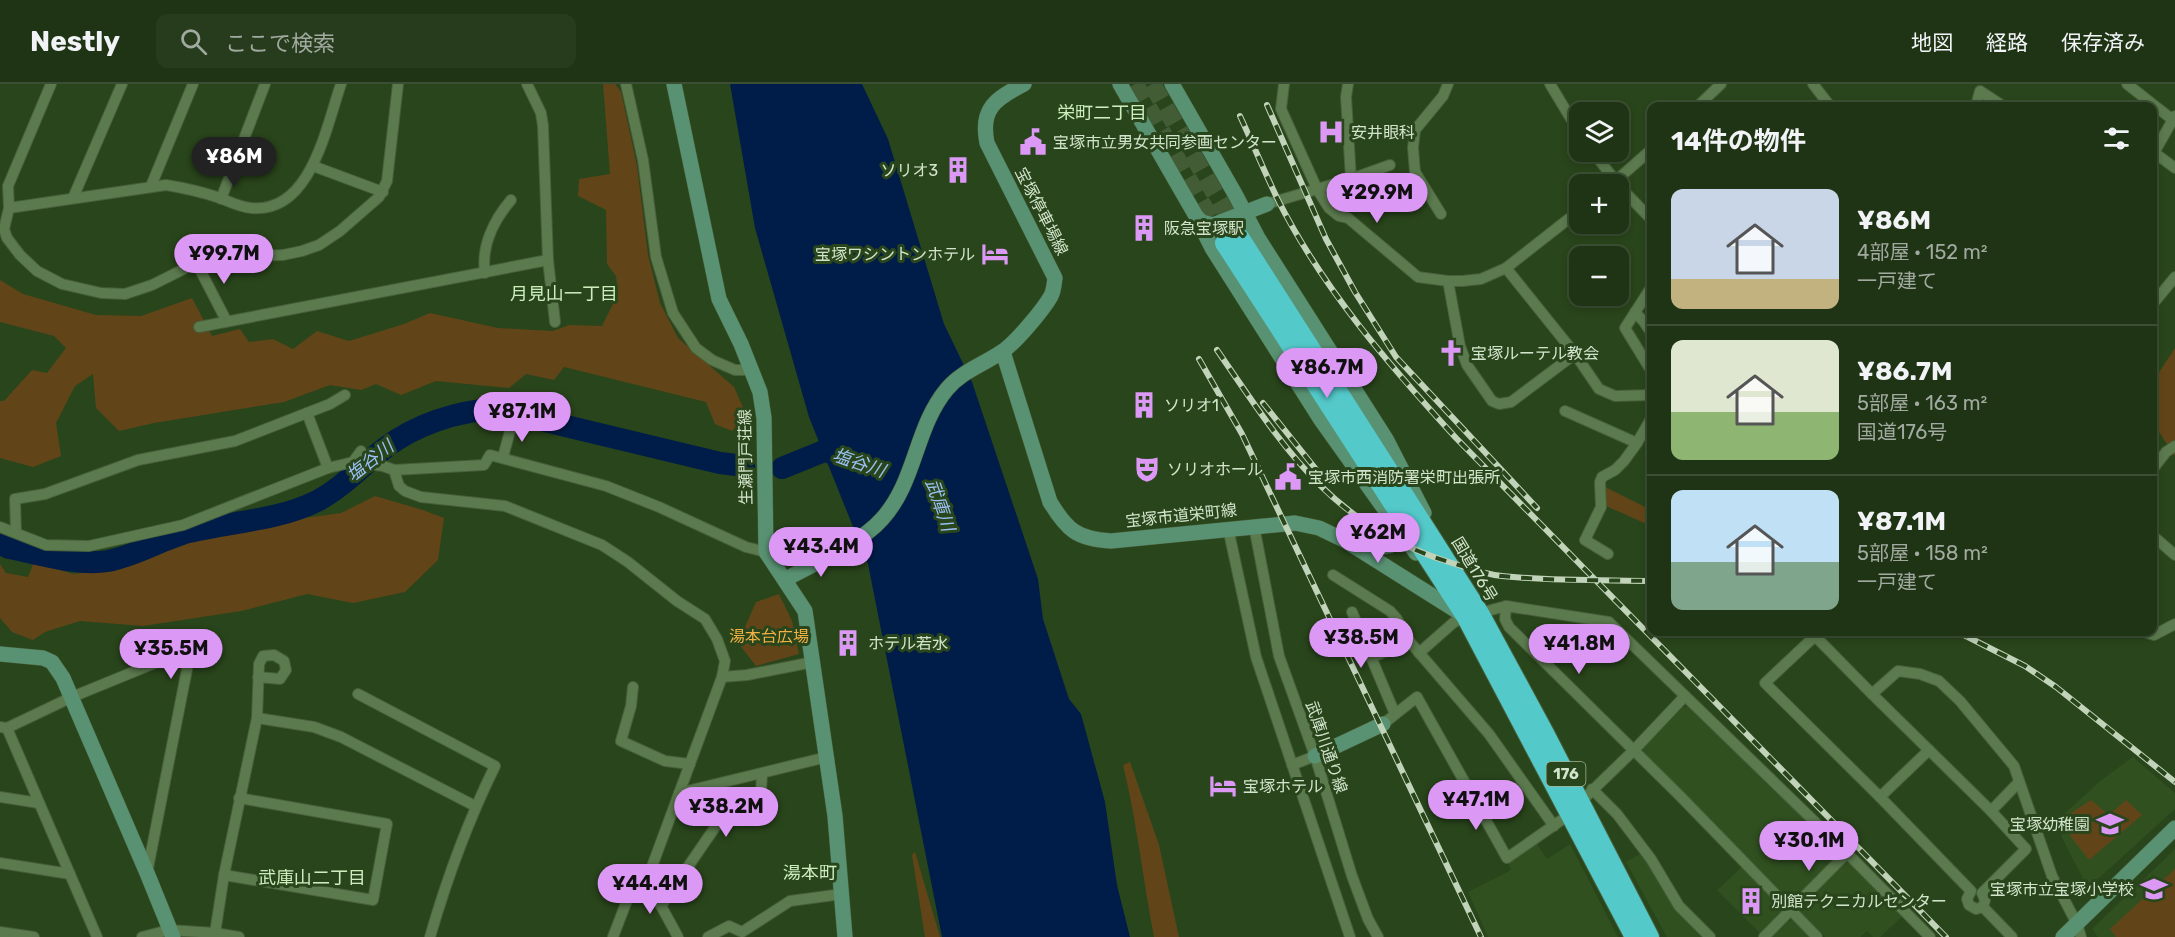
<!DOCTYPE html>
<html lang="ja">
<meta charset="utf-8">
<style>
body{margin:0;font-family:Rubik,"Noto Sans JP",sans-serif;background:#273c1d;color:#f1f3f6;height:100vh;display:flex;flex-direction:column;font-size:22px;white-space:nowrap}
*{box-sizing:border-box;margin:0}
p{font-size:20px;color:#a1aaa0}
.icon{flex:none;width:33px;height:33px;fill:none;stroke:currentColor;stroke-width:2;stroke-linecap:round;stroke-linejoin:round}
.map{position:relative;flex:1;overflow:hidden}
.sheet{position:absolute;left:1647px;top:18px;width:510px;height:534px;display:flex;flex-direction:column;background:#1f3414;border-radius:12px;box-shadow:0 3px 9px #0003,0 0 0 2px #3c4f34}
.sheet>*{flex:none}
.buttons{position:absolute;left:1569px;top:18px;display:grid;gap:12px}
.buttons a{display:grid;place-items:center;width:60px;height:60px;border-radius:12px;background:#1f3414;box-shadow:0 3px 9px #0003,0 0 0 2px #3c4f34;font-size:30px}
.price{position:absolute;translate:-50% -51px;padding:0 14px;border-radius:21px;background:#db99f5;color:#111;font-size:20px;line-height:39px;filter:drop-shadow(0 2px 3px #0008)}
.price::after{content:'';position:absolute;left:50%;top:36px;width:18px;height:14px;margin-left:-9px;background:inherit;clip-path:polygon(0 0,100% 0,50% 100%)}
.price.current{background:#222;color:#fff}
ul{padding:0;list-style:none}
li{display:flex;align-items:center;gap:18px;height:150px;padding:0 24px}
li+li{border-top:2px solid #3c4f34}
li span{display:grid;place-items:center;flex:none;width:168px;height:120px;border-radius:12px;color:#555}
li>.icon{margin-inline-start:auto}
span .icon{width:72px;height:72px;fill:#fffc;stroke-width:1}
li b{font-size:26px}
h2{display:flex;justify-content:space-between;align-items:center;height:72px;padding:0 24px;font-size:26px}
header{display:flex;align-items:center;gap:36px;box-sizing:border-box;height:84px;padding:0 30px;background:#1f3414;border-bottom:2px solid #3c4f34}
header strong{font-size:28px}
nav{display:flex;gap:33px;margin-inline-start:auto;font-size:21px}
.search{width:420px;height:54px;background:#273c1d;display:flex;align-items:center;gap:15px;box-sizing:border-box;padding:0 21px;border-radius:12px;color:#a1aaa0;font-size:22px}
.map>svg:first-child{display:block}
.built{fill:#305020}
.green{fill:#614518}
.water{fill:#001d49}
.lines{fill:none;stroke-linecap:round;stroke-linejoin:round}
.river{stroke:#001d49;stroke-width:22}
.highway-tunnel{stroke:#425d36;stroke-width:18;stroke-dasharray:18 9;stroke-linecap:butt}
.street-casing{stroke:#475f3a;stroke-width:12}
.secondary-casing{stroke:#475f3a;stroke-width:16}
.highway-casing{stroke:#475f3a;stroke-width:20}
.street{stroke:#5b7a4e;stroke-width:10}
.secondary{stroke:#599273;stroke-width:15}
.highway{stroke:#54c9ca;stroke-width:18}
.rail-casing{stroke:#c1d3b9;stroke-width:6}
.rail{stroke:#29451b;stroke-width:4;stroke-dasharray:11;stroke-linecap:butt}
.labels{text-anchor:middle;stroke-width:6;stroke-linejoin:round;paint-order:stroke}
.shield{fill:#29451b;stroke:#a0b497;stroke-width:1.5}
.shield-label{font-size:15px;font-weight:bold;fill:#d3e4cc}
.poi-label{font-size:16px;fill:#d3e4cc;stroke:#29451b;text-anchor:start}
.street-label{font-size:16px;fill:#d3e4cc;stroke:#29451b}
.park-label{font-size:16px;fill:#f3b144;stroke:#29451b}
.neighbourhood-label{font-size:18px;fill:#cceebd;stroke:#29451b}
.water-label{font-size:18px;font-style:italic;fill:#9ac1f6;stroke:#29451b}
</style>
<header>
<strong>Nestly</strong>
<div class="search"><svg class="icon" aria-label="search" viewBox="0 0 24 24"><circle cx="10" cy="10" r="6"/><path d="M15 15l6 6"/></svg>ここで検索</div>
<nav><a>地図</a><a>経路</a><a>保存済み</a></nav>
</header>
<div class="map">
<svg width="2175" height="853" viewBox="0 0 2175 853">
<rect width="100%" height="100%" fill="#29451b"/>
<g class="built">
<path d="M1691 622 1840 767V773L1797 817H1790L1641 666 1683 623Z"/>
<path d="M2133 673 2175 709V725L2088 804 2061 752 2065 729 2104 694Z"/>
<path d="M1537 760 1547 775 1570 760 1618 853H1488L1468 808 1511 786 1508 779Z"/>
<path d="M2175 765V853H2098L2092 845Z"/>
<path d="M1642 769 1674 824 1703 853H1667L1626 778Z"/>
<path d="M1851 776 1904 831 1880 853H1873L1867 847 1860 853H1825L1801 828 1800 823 1846 777Z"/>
<path d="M1742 783 1784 825V829L1762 851 1717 806Z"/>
<path d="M1794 836 1810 853H1772L1788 837Z"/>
</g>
<g class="green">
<path d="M603 0H615L621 8 637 82 648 171 660 219 678 254 734 303 748 335 732 347 715 340 706 318 564 283 554 296 526 290 509 304 436 297 401 311 376 300 361 306 330 301 284 318 154 339 119 347 96 324 93 290 75 302 56 339 61 372 33 383 0 374V317H4L32 286 47 289 66 264 54 252 0 238V196L23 210 96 231 141 232 192 214 212 252 240 245 249 258 273 255 293 265 317 247 349 257 404 240 430 229 498 244 553 247 569 241 602 242 618 210 616 192 607 180 606 126 578 112 579 95 610 90Z"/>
<path d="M1183 44 1189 46 1191 51C1188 61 1178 63 1169 64L1163 57Z"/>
<path d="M2175 264V372L2153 339 2152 299Z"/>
<path d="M1605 403 1651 426 1649 441 1606 422Z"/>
<path d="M375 412 423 426 444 434 438 476 405 508 353 519 307 510 241 527 143 542 80 537 45 548 33 556 12 548 0 534V480L6 489 28 493 34 478 73 490 113 485 145 470 207 451 283 437 341 429Z"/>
<path d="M779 510 792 537 799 570 756 582 738 559 756 518Z"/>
<path d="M1130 678 1159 761 1179 853H1154C1143 796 1137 738 1123 681Z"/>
<path d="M2091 716 2109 731 2126 716 2142 731 2089 776 2071 753V729Z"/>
<path d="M915 768 940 853H925L912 771Z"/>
<path d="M2175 785V853H2116L2110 845Z"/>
</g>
<path class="water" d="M730 0H862L888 55 944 240 972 298 1038 495 1043 535 1069 615 1081 630 1105 718 1117 801 1130 853H942L868 480 809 333 755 144Z"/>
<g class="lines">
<g class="river">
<path d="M782 384 824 367 852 374"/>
<path d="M0 460 9 464C40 470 76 482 108 477 133 473 163 455 189 448 230 438 280 436 317 417 342 404 363 381 385 364 415 341 456 327 495 325L720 379 744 382"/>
</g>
<g class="highway-tunnel">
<path d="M1135 0 1224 159"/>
<path d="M1152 0 1240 153"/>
</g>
<defs>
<g id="street">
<path d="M51 0 8 102 9 124 4 145 7 154 20 171 37 187 62 200 101 209 125 210 152 201 208 173 283 171 302 167 319 161 340 147 379 113 387 97 398 0"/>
<path d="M527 0 541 29 543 42 548 176 555 238"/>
<path d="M626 0 643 76 656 173 673 229 696 264 712 276 735 286H752"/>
<path d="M1284 0 1281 25 1317 105 1329 124 1339 132 1348 134 1418 193 1448 197H1462L1481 195 1506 184 1580 126"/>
<path d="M1550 0 1580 50"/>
<path d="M1813 0 1830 22"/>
<path d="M2127 0 2173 36"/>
<path d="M1698 22 1721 0"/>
<path d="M1976 22 1980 7 2003 22"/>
<path d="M2152 67 2175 84"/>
<path d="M2155 67 2175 32"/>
<path d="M1593 68 1618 100"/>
<path d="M313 82 383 108"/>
<path d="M1351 95 1390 81"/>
<path d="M1612 100 1652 65"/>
<path d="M1618 101 1652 136"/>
<path d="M151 102 193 0"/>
<path d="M73 114 122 0"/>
<path d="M221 115 265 0"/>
<path d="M1267 120 1351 95 1346 13 1348 0"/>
<path d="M9 124 166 101C185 104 202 108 220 114 230 118 240 123 251 124 311 130 326 43 341 0"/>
<path d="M1441 130 1415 88 1413 64 1415 46 1443 12 1448 0"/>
<path d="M196 178 226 236"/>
<path d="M1506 184 1575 270 1599 305 1615 312 1652 311"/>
<path d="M485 189C481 162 494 136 511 116"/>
<path d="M1448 197 1460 262 1467 281 1492 317 1499 320 1511 318 1575 270"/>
<path d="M1652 202 1625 244 1652 288"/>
<path d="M2152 221 2175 193"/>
<path d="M1635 228 1644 238 1652 250"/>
<path d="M199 243 548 176"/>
<path d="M1565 327 1637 359"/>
<path d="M307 329 328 384"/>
<path d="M503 373 518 317"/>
<path d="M353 378 361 367"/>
<path d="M394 386 399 402 405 407 421 413 505 422 602 461 628 478 677 517 705 535 717 555 725 577 722 593 647 796 631 806 613 853"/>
<path d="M2152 386 2166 368 2175 362"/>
<path d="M1254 442 1279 572 1315 672 1352 792 1368 835 1378 853"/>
<path d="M0 443 46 461 89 462 183 441 328 384 353 378 383 382 394 386 484 381 490 371 606 402 659 423 746 463 766 468"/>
<path d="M1228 444 1256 573 1350 853"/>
<path d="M16 448 15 415 45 410 138 376 235 357 330 320 345 311"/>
<path d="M2152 451 2175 471"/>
<path d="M1608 470 1585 456 1601 423 1600 398 1602 393 1615 386 1624 377 1637 359 1652 333"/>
<path d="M1333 491 1390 527 1397 535 1409 557 1489 650 1554 742"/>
<path d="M1506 522 1505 535 1509 543 1680 712 1817 853"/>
<path d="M1352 528 1395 630"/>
<path d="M1480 529 1506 522 1609 538 1847 769 1930 853"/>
<path d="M2144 548 2154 551 2175 540"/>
<path d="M1419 569 1453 539 1465 532"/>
<path d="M1371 574 1409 557"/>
<path d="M722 593 747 591 813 578"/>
<path d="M633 603 631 622 621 657 665 677 690 680"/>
<path d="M358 610 495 682C468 737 447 794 430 853"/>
<path d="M1872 610 1929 666"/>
<path d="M257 634 314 643 341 653 475 722"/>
<path d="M1383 640 1417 613 1507 774 1563 735 1633 667 1685 612"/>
<path d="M0 643 7 644 72 613 160 577 189 575 147 789"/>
<path d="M7 644 97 853"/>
<path d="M1292 681 1315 672"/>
<path d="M1592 705 1617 730 1651 775 1679 822 1710 853"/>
<path d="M679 709 827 673"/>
<path d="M0 713 39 719"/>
<path d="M1880 713 1929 666 1991 727"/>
<path d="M0 779 70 790"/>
<path d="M224 791 373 816 387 740 239 714"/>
<path d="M647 796 678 853"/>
<path d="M661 822 718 739 760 724 762 690"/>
<path d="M1983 823 1976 825 1969 821 1967 815 1971 807 1880 713 1765 599 1815 552 1872 610 1898 587 1920 590 1939 597 1960 617 2014 682 2052 792 2077 840 2081 853"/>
<path d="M0 848 34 853"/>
<path d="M215 849 224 791 257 634 259 580 263 572 274 571 284 577 286 586 280 595 258 593"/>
<path d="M142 853 169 846 215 849 239 853"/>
<path d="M708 853 729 842 742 848 790 817 842 810"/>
<path d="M1764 853 1847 769"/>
<path d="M2012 853 1983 823 1985 816 1982 809 2026 765 1991 727 2019 698"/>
</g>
<g id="secondary">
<path d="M674 0 719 215 741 260 760 308 764 334 766 468 805 527 835 732 845 853"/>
<path d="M1120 0 1196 132 1212 164 1321 336 1416 469"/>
<path d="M1172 0 1235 110 1258 154 1386 355 1424 429"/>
<path d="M1196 132 1202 138 1213 141 1267 120"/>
<path d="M1003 268 1050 418C1067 446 1077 455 1111 457L1295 439 1319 444 1344 456 1463 531"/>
<path d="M1356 458C1378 462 1384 468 1404 454"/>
<path d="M786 495C815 479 861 459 882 435 916 398 915 343 947 305 961 288 982 281 1000 269 1014 261 1043 226 1051 212 1054 206 1054 200 1055 194L987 59C980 25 995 15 1024 0"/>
<path d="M0 570 43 574 52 578 63 594 147 789 173 853"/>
<path d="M1315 672 1383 640"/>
<path d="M2063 853 2175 744"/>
</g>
<g id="highway">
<path d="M1240 153 1480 529 1545 649 1650 853"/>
<path d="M1224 159 1465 532 1634 853"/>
</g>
</defs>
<use href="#street" class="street-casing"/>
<use href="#secondary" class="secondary-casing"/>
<use href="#highway" class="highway-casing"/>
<use href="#street" class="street"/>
<use href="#secondary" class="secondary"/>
<use href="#highway" class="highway"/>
<defs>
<g id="rail">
<path d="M1267 21 1326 155 1355 208 1396 273 1537 424"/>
<path d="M1240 32C1253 60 1265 89 1278 116 1323 205 1389 281 1456 354L1946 853"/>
<path d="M1217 266C1283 362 1331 442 1449 478 1466 483 1484 490 1502 492 1551 497 1602 496 1652 497"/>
<path d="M1199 275 1242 350 1481 853"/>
<path d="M1263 319 1319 389"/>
<path d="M1958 548 2025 582 2056 603 2175 698"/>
</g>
</defs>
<use href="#rail" class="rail-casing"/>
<use href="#rail" class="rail"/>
</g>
<defs>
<symbol id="hospital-bare" viewBox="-9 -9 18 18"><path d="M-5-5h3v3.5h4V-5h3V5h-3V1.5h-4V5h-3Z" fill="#db99f5" stroke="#29451b" stroke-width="2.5" paint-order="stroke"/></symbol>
<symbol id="civic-bare" viewBox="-9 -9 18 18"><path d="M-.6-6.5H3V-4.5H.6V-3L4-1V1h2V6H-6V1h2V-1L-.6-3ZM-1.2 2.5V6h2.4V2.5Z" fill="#db99f5" stroke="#29451b" stroke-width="2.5" paint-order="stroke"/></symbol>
<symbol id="building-bare" viewBox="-9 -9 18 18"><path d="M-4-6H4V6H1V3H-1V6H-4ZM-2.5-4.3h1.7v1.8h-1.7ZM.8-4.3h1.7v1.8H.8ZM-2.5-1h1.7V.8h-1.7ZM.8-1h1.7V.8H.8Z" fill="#db99f5" stroke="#29451b" stroke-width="2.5" paint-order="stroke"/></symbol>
<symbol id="hotel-bare" viewBox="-9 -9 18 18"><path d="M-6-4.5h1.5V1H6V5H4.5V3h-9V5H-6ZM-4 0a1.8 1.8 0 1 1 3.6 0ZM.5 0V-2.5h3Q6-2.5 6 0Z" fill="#db99f5" stroke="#29451b" stroke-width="2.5" paint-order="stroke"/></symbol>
<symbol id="church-bare" viewBox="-9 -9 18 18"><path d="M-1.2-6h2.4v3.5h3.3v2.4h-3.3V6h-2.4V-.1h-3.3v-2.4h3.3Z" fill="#db99f5" stroke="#29451b" stroke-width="2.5" paint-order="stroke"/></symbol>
<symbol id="theatre-bare" viewBox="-9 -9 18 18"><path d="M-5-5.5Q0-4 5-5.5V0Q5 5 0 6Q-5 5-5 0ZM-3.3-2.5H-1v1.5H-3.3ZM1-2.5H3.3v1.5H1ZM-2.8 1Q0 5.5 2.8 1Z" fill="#db99f5" stroke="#29451b" stroke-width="2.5" paint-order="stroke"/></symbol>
<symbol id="school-bare" viewBox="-9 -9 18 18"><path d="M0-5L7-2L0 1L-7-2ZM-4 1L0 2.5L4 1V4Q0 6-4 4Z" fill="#db99f5" stroke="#29451b" stroke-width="2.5" paint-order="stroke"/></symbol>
</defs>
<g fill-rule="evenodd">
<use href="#hospital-bare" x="1312" y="29" width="38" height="38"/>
<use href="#civic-bare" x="1014" y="39" width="38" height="38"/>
<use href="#building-bare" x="939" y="67" width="38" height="38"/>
<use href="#building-bare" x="1125" y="125" width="38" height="38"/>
<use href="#hotel-bare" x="976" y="151" width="38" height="38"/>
<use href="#church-bare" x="1432" y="250" width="38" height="38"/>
<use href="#building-bare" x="1125" y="302" width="38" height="38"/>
<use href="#theatre-bare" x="1128" y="366" width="38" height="38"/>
<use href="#civic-bare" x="1269" y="374" width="38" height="38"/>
<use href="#building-bare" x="829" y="540" width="38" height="38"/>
<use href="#hotel-bare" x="1204" y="683" width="38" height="38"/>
<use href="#school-bare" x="2091" y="721" width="38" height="38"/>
<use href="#school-bare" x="2135" y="786" width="38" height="38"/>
<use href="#building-bare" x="1732" y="798" width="38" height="38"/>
</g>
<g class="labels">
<rect class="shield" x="1546.5" y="678" width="39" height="24" rx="4.5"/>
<g class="shield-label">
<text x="1566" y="695">176</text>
</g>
<g class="poi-label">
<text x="1351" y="54">安井眼科</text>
<text x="1053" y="64">宝塚市立男女共同参画センター</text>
<text x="938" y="92" text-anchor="end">ソリオ3</text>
<text x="1164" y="150">阪急宝塚駅</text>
<text x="975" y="176" text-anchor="end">宝塚ワシントンホテル</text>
<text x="1471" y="275">宝塚ルーテル教会</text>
<text x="1164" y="327">ソリオ1</text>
<text x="1167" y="391">ソリオホール</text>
<text x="1308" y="399">宝塚市西消防署栄町出張所</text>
<text x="868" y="565">ホテル若水</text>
<text x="1243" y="708">宝塚ホテル</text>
<text x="2090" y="746" text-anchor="end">宝塚幼稚園</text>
<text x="2134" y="811" text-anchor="end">宝塚市立宝塚小学校</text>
<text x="1771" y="823">別館テクニカルセンター</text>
</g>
<g class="street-label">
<text transform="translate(1042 127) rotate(63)" y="6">宝塚停車場線</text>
<text transform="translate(745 373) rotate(-91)" y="6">生瀬門戸荘線</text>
<text transform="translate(1181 431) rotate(-6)" y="6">宝塚市道栄町線</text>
<text transform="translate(1475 485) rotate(59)" y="6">国道176号</text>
<text transform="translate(1327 663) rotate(71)" y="6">武庫川通り線</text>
</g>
<g class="park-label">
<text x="769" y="558">湯本台広場</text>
</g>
<g class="neighbourhood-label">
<text x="1102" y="35">栄町二丁目</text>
<text x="564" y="216">月見山一丁目</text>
<text x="810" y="795">湯本町</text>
<text x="312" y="800">武庫山二丁目</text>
</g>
<g class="water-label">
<text transform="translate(370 377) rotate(-38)" y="6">塩谷川</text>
<text transform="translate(859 379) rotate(19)" y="6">塩谷川</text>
<text transform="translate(940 421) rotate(71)" y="6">武庫川</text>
</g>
</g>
</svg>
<div class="buttons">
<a><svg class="icon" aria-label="layers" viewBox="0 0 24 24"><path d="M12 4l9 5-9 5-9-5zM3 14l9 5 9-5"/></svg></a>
<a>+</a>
<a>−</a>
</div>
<b class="price current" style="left:234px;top:104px">¥86M</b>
<b class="price" style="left:1377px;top:140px">¥29.9M</b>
<b class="price" style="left:224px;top:201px">¥99.7M</b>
<b class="price" style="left:1327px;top:315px">¥86.7M</b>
<b class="price" style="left:522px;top:359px">¥87.1M</b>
<b class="price" style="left:1378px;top:480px">¥62M</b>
<b class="price" style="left:821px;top:494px">¥43.4M</b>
<b class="price" style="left:1361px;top:585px">¥38.5M</b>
<b class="price" style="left:1579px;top:591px">¥41.8M</b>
<b class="price" style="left:171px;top:596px">¥35.5M</b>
<b class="price" style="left:1476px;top:747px">¥47.1M</b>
<b class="price" style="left:726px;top:754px">¥38.2M</b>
<b class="price" style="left:1809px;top:788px">¥30.1M</b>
<b class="price" style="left:650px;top:831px">¥44.4M</b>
<section class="sheet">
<h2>14件の物件<svg class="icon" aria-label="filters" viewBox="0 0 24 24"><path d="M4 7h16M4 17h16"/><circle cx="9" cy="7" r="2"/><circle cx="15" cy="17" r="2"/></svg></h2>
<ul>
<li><span style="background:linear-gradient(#c9d6e8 75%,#c2b280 0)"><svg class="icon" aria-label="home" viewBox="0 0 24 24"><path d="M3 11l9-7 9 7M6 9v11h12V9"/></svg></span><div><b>¥86M</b><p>4部屋 · 152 m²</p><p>一戸建て</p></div></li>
<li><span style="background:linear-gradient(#dfe7d0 60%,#8fb573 0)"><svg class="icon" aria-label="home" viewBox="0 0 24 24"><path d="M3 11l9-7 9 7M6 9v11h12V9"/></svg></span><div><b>¥86.7M</b><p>5部屋 · 163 m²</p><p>国道176号</p></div></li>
<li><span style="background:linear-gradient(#bfe0f5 60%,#7fa58c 0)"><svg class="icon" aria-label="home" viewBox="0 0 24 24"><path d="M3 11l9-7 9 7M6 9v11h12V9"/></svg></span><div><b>¥87.1M</b><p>5部屋 · 158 m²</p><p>一戸建て</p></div></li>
</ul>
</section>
</div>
